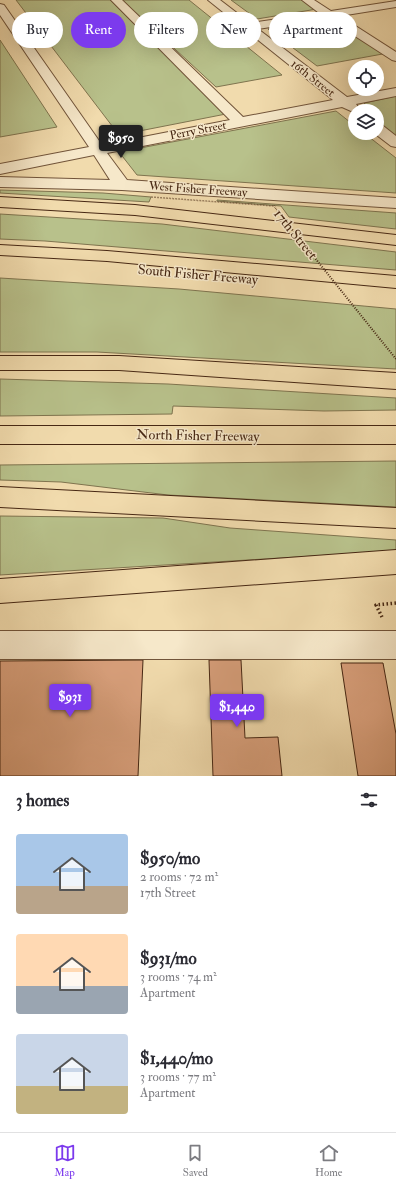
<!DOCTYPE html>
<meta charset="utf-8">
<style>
body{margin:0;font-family:"IM FELL Double Pica",serif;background:#f7f7f7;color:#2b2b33;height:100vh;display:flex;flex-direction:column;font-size:15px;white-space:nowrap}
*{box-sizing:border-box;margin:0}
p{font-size:13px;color:#7c7c81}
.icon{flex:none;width:22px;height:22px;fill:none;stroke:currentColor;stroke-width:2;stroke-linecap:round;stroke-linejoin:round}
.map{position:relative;height:776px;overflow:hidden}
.side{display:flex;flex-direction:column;background:#fff;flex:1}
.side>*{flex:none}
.top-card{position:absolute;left:12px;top:12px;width:372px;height:36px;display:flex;gap:8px}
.buttons{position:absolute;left:348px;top:60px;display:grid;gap:8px}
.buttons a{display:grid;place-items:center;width:36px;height:36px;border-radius:50%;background:#fff;box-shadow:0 4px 16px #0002;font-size:20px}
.price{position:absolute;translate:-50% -34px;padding:0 9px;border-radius:4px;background:#7c3aed;color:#fff;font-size:13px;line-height:26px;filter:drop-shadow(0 1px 2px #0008)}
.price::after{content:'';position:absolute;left:50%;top:24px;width:12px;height:9px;margin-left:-6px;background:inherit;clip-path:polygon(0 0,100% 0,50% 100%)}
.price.selected{background:#222;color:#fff}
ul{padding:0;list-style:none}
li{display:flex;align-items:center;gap:12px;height:100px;padding:0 16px}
li span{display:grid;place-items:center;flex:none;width:112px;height:80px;border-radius:4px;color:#555}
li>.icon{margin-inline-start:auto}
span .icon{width:48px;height:48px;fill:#fffc;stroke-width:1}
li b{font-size:17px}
h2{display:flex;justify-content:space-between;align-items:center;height:48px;padding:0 16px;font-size:17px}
.pill{padding:0 14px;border-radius:18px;background:#fff;box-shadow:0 4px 16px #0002;font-size:14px;line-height:36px}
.pill.selected{background:#7c3aed;color:#fff}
.tabs{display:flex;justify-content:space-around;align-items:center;height:56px;border-top:1px solid #e1e1e2;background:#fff;font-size:11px;color:#7c7c81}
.tabs a{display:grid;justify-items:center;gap:2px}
.tabs .selected{color:#7c3aed}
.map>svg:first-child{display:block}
.green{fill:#b8c18b;stroke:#7f744f}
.building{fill:#d9a07c;stroke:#462713}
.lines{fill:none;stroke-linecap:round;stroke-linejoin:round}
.minor-casing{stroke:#71543a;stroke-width:2}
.highway-casing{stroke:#462713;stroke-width:2}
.path{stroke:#462713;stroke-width:3.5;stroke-dasharray:1.5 2.5;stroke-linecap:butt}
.minor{fill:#f6e8ca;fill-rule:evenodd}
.highway{fill:#f1dbad;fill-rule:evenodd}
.path-bridge-far1{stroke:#462713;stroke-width:1.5;stroke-dasharray:0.5 1;stroke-linecap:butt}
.path-bridge{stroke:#462713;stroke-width:2;stroke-dasharray:1 1.5;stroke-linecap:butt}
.labels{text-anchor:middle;stroke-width:3;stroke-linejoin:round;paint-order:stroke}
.far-street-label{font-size:12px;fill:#462713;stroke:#f6e8ca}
.street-label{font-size:14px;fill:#462713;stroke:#f6e8ca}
</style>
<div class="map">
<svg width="396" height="776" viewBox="0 0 396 776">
<rect width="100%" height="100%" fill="#f1dbad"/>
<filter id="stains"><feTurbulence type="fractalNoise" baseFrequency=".005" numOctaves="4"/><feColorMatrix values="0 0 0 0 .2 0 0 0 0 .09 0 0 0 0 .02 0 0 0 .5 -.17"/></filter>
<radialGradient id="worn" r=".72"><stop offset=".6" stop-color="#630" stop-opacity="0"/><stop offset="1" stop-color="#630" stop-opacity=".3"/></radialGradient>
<g class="green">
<path d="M16 0H110L226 114 119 135Z"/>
<path d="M122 0H189L282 75 216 87Z"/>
<path d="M231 0H302L317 9 257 19Z"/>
<path d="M334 19 388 53 317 66 268 29Z"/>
<path d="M0 40 57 127 0 137Z"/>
<path d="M396 96V137L377 123V111H362L359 108 368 107 364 103Z"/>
<path d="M336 111 355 126V133H364L396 158V193L137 175 119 152Z"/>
<path d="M0 190 103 193 151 197 149 202 0 193Z"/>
<path d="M217 200 396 213V229L289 217 281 206 217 201Z"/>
<path d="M0 214 162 224 396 252V270L45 241 0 239Z"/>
<path d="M0 278 179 289 396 309V369L97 352H0Z"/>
<path d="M0 379 168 384 396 398V410L324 411 173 406 172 414 0 416Z"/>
<path d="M396 461V507L168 495 61 482 0 480V465Z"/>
<path d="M0 516 163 518 230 528 396 540V551L0 575Z"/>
</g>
<g class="building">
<path d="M143 660 138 776H0V661Z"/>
<path d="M209 660H241L245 738 278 737 282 776H213Z"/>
<path d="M341 663H383L396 734V776H358Z"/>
</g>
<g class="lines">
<defs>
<g id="minor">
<path d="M111 0H122L243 117 333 100 208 0H220L250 23 319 13 302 0H314L331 11 396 1V7L340 16 396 52V61L392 60 327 18 258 29 347 97 396 88V96L356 104 358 107 356 110 351 111 342 107 107 153 127 180 396 198V208L122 190 0 187V177L110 180 94 155 0 174V164L89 147 0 15V4L4 5 102 145 230 120Z"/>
<path d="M377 124 382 125 396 136V147L391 146 374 133H377Z"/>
<rect x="0" y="631" width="396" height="28"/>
</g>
<g id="highway">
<path d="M0 197 135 205 396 235V245L135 215 0 207Z"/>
<path d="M0 245 107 251 396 276V288L107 261 0 255Z"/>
<path d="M0 356H119L396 373V389L119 370H0Z"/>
<rect x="0" y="426" width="396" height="18"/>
<path d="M0 487 396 508V528L0 507Z"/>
<path d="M396 550V574L0 603V579Z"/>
</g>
</defs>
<use href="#minor" class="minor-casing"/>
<use href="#highway" class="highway-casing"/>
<path class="path" d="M382 617 376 605 396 603"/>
<use href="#minor" class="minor"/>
<use href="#highway" class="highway"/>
<path class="path-bridge-far1" d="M151 197 274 206 279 213"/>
<path class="path-bridge" d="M278 212 396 359"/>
</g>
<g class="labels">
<g class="far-street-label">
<text transform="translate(313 78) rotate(38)" y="4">16th Street</text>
<text transform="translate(198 130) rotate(-11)" y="4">Perry Street</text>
<text transform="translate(198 189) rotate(4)" y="4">West Fisher Freeway</text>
</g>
<g class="street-label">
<text transform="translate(296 234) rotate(51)" y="5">17th Street</text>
<text transform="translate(198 274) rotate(5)" y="5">South Fisher Freeway</text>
<text transform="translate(198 435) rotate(1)" y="5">North Fisher Freeway</text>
</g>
</g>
<rect width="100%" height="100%" filter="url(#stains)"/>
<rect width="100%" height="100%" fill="url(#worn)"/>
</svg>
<div class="buttons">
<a><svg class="icon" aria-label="locate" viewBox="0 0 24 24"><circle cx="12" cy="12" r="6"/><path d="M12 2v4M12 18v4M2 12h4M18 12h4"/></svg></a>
<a><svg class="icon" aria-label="layers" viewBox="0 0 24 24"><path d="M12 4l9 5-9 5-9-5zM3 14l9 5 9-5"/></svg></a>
</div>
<b class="price selected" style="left:121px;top:159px">$950</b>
<b class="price" style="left:70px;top:718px">$931</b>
<b class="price" style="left:237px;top:728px">$1,440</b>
<div class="top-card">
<a class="pill">Buy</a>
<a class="pill selected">Rent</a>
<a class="pill">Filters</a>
<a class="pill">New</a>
<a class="pill">Apartment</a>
</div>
</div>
<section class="side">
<h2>3 homes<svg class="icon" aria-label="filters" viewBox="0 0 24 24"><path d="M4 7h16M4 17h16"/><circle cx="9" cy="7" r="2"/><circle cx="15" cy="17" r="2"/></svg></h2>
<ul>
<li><span style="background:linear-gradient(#a9c7e8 65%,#b9a48a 0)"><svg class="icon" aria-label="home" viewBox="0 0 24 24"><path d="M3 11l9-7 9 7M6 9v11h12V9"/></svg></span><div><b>$950/mo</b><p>2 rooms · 72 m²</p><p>17th Street</p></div></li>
<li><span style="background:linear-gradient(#ffd9b3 65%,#9aa5b1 0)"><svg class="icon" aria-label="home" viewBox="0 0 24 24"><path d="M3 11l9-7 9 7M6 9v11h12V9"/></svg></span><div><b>$931/mo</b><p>3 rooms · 74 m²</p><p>Apartment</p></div></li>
<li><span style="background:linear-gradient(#c9d6e8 65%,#c2b280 0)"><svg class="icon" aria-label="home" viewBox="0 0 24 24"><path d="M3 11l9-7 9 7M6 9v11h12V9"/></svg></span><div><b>$1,440/mo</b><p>3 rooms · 77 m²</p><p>Apartment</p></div></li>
</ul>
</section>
<nav class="tabs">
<a class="selected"><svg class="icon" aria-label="map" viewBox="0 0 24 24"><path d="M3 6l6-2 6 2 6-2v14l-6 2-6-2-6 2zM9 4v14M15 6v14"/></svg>Map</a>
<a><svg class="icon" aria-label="saved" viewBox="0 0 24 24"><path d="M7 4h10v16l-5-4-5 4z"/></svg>Saved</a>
<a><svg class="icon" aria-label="home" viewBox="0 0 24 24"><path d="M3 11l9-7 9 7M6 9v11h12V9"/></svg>Home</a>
</nav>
